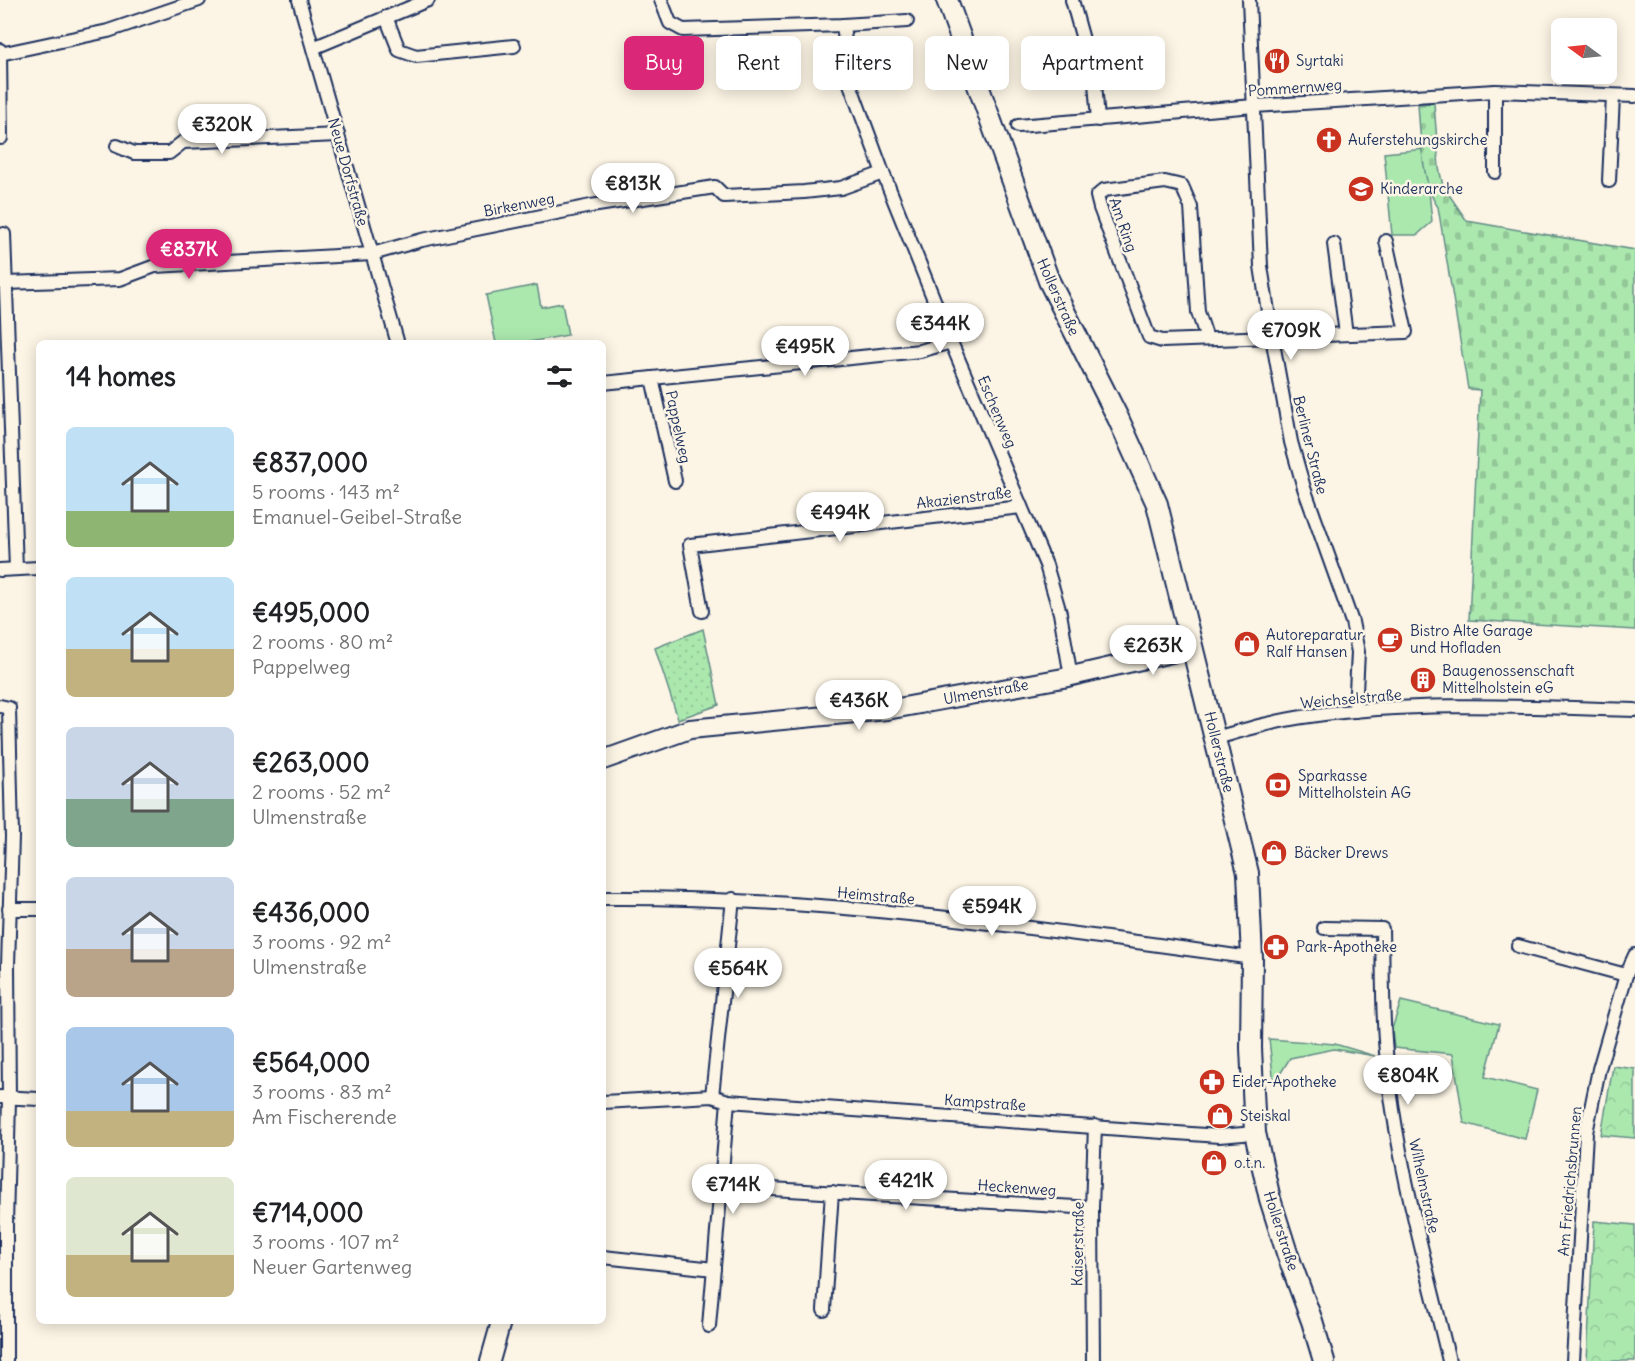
<!DOCTYPE html>
<meta charset="utf-8">
<style>
body{margin:0;font-family:Delius,sans-serif;background:#f6f6f6;color:#202124;height:100vh;display:flex;flex-direction:column;font-size:22px;white-space:nowrap}
*{box-sizing:border-box;margin:0}
p{font-size:20px;color:#757577}
.icon{flex:none;width:33px;height:33px;fill:none;stroke:currentColor;stroke-width:2;stroke-linecap:round;stroke-linejoin:round}
.map{position:relative;flex:1;overflow:hidden}
.panel{position:absolute;left:36px;top:340px;width:570px;height:984px;display:flex;flex-direction:column;background:#fff;border-radius:9px;box-shadow:0 3px 15px #0003}
.panel>*{flex:none}
.top-card{position:absolute;left:624px;top:36px;width:570px;height:54px;display:flex;gap:12px}
.needle{width:39px;rotate:285deg}
.fabs{position:absolute;left:1551px;top:18px;display:grid;gap:12px}
.fabs a{display:grid;place-items:center;width:66px;height:66px;border-radius:9px;background:#fff;box-shadow:0 3px 15px #0003;font-size:30px}
.price{position:absolute;translate:-50% -51px;padding:0 14px;border-radius:21px;background:#fff;color:#222;font-size:20px;line-height:39px;filter:drop-shadow(0 2px 3px #0008)}
.price::after{content:'';position:absolute;left:50%;top:36px;width:18px;height:14px;margin-left:-9px;background:inherit;clip-path:polygon(0 0,100% 0,50% 100%)}
.price.on{background:#db2777;color:#fff}
ul{padding:0;list-style:none}
li{display:flex;align-items:center;gap:18px;height:150px;padding:0 30px}
li span{display:grid;place-items:center;flex:none;width:168px;height:120px;border-radius:9px;color:#555}
li>.icon{margin-inline-start:auto}
span .icon{width:72px;height:72px;fill:#fffc;stroke-width:1}
li b{font-size:26px}
h2{display:flex;justify-content:space-between;align-items:center;height:72px;padding:0 30px;font-size:26px}
.chip{padding:0 21px;border-radius:9px;background:#fff;box-shadow:0 3px 15px #0003;font-size:21px;line-height:54px}
.chip.on{background:#db2777;color:#fff}
.map>svg:first-child{display:block}
.green{fill:#abe8ae;stroke:#638c86;stroke-width:1.5}
.forest{fill:url(#forest-crowns);stroke:#638c86;stroke-width:1.5}
.cemetery{fill:url(#cemetery-stones);stroke:#638c86;stroke-width:1.5}
.garden{fill:url(#garden-dots);stroke:#638c86;stroke-width:1.5}
.lines{fill:none;stroke-linecap:round;stroke-linejoin:round}
.street-casing{stroke:#1b2f5e;stroke-width:16}
.secondary-casing{stroke:#1b2f5e;stroke-width:22}
.primary-casing{stroke:#1b2f5e;stroke-width:24}
.street{stroke:#fcf5e5;stroke-width:12}
.secondary{stroke:#fcf5e5;stroke-width:18}
.primary{stroke:#fcf5e5;stroke-width:20}
.labels{text-anchor:middle;stroke-width:5;stroke-linejoin:round;paint-order:stroke}
.poi-label{font-size:15px;fill:#1b2f5e;stroke:#fcf5e5;text-anchor:start}
.street-label{font-size:15px;fill:#1b2f5e;stroke:#fcf5e5}
</style>
<div class="map">
<svg width="1635" height="1361" viewBox="0 0 1635 1361">
<defs>
<pattern id="forest-crowns" width="20" height="18" patternUnits="userSpaceOnUse" patternTransform="scale(1.5)"><rect width="20" height="18" fill="#abe8ae"/><path d="M2 6a3 3 0 1 1 6 0M12 15a3 3 0 1 1 6 0" fill="none" stroke="#93c798"/></pattern>
<pattern id="cemetery-stones" width="16" height="16" patternUnits="userSpaceOnUse" patternTransform="scale(1.5)"><rect width="16" height="16" fill="#abe8ae"/><path d="M2 7V4a2 2 0 0 1 4 0v3zM10 15v-3a2 2 0 0 1 4 0v3z" fill="#93c798"/></pattern>
<pattern id="garden-dots" width="8" height="8" patternUnits="userSpaceOnUse" patternTransform="scale(1.5)"><rect width="8" height="8" fill="#abe8ae"/><path d="M2 2h.1M6 6h.1" fill="none" stroke="#93c798" stroke-width="1.8" stroke-linecap="round"/></pattern>
</defs>
<rect width="100%" height="100%" fill="#fcf5e5"/>
<filter id="ink" filterUnits="userSpaceOnUse"><feTurbulence type="fractalNoise" baseFrequency=".0167" numOctaves="2"/><feDisplacementMap in="SourceGraphic" scale="12" xChannelSelector="R" yChannelSelector="G"/><feConvolveMatrix kernelMatrix="1 2 1 2 8 2 1 2 1" color-interpolation-filters="sRGB"/></filter>
<g filter="url(#ink)">
<g class="green">
<path d="M1425 149 1432 222 1417 235H1392L1384 153Z"/>
<path d="M537 285 541 307 562 303 568 335 524 343H496L486 295Z"/>
<path d="M1401 1001 1499 1024 1485 1077 1537 1090 1525 1139 1464 1123 1453 1054 1394 1048 1392 1029Z"/>
<path d="M1269 1039 1335 1044 1375 1056 1334 1049 1290 1058 1274 1084Z"/>
</g>
<g class="forest">
<path d="M1613 1066 1635 1069V1138L1601 1135Z"/>
<path d="M1594 1221 1635 1225V1361H1587Z"/>
</g>
<path class="cemetery" d="M1434 103 1439 168 1443 186 1467 221 1635 250V630L1469 620 1480 390 1468 389 1438 207C1422 187 1420 130 1418 104Z"/>
<path class="garden" d="M703 629 719 705 678 719 655 648Z"/>
<g class="lines">
<defs>
<g id="street">
<path d="M299 0 398 344"/>
<path d="M661 0 670 23 683 30 843 25 907 21"/>
<path d="M1072 0 1095 83 1098 120"/>
<path d="M1249 0 1261 266 1272 337 1291 442 1304 488 1352 622 1358 652 1355 711"/>
<path d="M386 17 399 50 416 56 514 46"/>
<path d="M843 25 850 84 883 173 951 342 1046 565 1060 613 1071 677"/>
<path d="M313 48 428 0"/>
<path d="M0 50 1 138"/>
<path d="M0 54 108 31 199 0"/>
<path d="M1018 126 1254 106 1495 91 1635 96"/>
<path d="M117 146 134 153H169L183 142 338 135"/>
<path d="M1495 172V91"/>
<path d="M1609 181 1613 96"/>
<path d="M4 234 16 569"/>
<path d="M1334 244 1346 334"/>
<path d="M6 283 120 279 155 266 372 254 422 240 591 206 715 187 724 196 804 192 841 188 883 173"/>
<path d="M1207 339 1198 312 1191 207 1182 186 1165 182 1104 190 1097 196 1100 208 1149 337 1162 341 1406 332 1386 241"/>
<path d="M652 378 675 481"/>
<path d="M603 383 920 351 951 342"/>
<path d="M0 570 39 568"/>
<path d="M702 611 690 545 1021 507"/>
<path d="M0 706 9 708 12 836 8 965 9 1099 6 1225V1361"/>
<path d="M1216 738C1247 729 1278 720 1310 716 1417 701 1527 707 1635 710"/>
<path d="M603 898C821 896 1037 928 1252 958"/>
<path d="M9 909H39"/>
<path d="M1324 928 1382 929C1383 970 1382 1012 1386 1052 1395 1157 1425 1259 1449 1361"/>
<path d="M1518 946 1626 975"/>
<path d="M712 1096 733 899"/>
<path d="M0 1097 39 1099"/>
<path d="M603 1102 712 1096 728 1101 1219 1136 1255 1133"/>
<path d="M721 1186 1092 1208"/>
<path d="M603 1257 714 1269"/>
<path d="M824 1310 832 1192"/>
<path d="M709 1326 728 1101"/>
<path d="M1093 1361 1092 1208 1095 1126"/>
<path d="M1573 1361 1586 1133 1599 1069 1626 975 1635 955"/>
</g>
<g id="secondary">
<path d="M603 760 690 729 887 710 1063 678 1193 648"/>
<path d="M490 1361 501 1322"/>
</g>
<path id="primary" d="M947 0 1049 281 1118 418 1157 504 1248 873 1252 958 1251 1048 1255 1133 1270 1199 1287 1253 1312 1321 1324 1361"/>
</defs>
<use href="#street" class="street-casing"/>
<use href="#secondary" class="secondary-casing"/>
<use href="#primary" class="primary-casing"/>
<use href="#street" class="street"/>
<use href="#secondary" class="secondary"/>
<use href="#primary" class="primary"/>
</g>
</g>
<defs>
<symbol id="restaurant-disc" viewBox="-11 -11 22 22"><circle r="9.5" fill="#c8321e" stroke="#fcf5e5"/><path d="M-5-6h1v4h1v-4h1v4h1v-4h1v5L-1.5 .5V6h-2V.5L-5-1ZM5-6V6H3V1.5H1.5Q1.5-4 5-6Z" fill="#fff"/></symbol>
<symbol id="church-disc" viewBox="-11 -11 22 22"><circle r="9.5" fill="#c8321e" stroke="#fcf5e5"/><path d="M-1.2-6h2.4v3.5h3.3v2.4h-3.3V6h-2.4V-.1h-3.3v-2.4h3.3Z" fill="#fff"/></symbol>
<symbol id="school-disc" viewBox="-11 -11 22 22"><circle r="9.5" fill="#c8321e" stroke="#fcf5e5"/><path d="M0-5L7-2L0 1L-7-2ZM-4 1L0 2.5L4 1V4Q0 6-4 4Z" fill="#fff"/></symbol>
<symbol id="cafe-disc" viewBox="-11 -11 22 22"><circle r="9.5" fill="#c8321e" stroke="#fcf5e5"/><path d="M-5.5-4.5H6V0H3Q3 3.5 0 3.5H-2.5Q-5.5 3.5-5.5 0ZM3-3.2v2h1.7v-2ZM-6 4.5H4V6H-6Z" fill="#fff"/></symbol>
<symbol id="shop-disc" viewBox="-11 -11 22 22"><circle r="9.5" fill="#c8321e" stroke="#fcf5e5"/><path d="M-5-2.5h2.3a2.7 3.5 0 0 1 5.4 0H5L5.5 6h-11ZM-1.5-2.5h3a1.5 2.3 0 0 0-3 0Z" fill="#fff"/></symbol>
<symbol id="building-disc" viewBox="-11 -11 22 22"><circle r="9.5" fill="#c8321e" stroke="#fcf5e5"/><path d="M-4-6H4V6H1V3H-1V6H-4ZM-2.5-4.3h1.7v1.8h-1.7ZM.8-4.3h1.7v1.8H.8ZM-2.5-1h1.7V.8h-1.7ZM.8-1h1.7V.8H.8Z" fill="#fff"/></symbol>
<symbol id="bank-disc" viewBox="-11 -11 22 22"><circle r="9.5" fill="#c8321e" stroke="#fcf5e5"/><path d="M-6-4H6V4H-6ZM0-2.3a2.3 2.3 0 1 0 0 4.6a2.3 2.3 0 1 0 0-4.6Z" fill="#fff"/></symbol>
<symbol id="pharmacy-disc" viewBox="-11 -11 22 22"><circle r="9.5" fill="#c8321e" stroke="#fcf5e5"/><path d="M-2-6h4v4h4v4h-4v4h-4v-4h-4v-4h4Z" fill="#fff"/></symbol>
</defs>
<g fill-rule="evenodd">
<use href="#restaurant-disc" x="1262" y="46" width="30" height="30"/>
<use href="#church-disc" x="1314" y="125" width="30" height="30"/>
<use href="#school-disc" x="1346" y="174" width="30" height="30"/>
<use href="#cafe-disc" x="1375" y="625" width="30" height="30"/>
<use href="#shop-disc" x="1232" y="629" width="30" height="30"/>
<use href="#building-disc" x="1408" y="665" width="30" height="30"/>
<use href="#bank-disc" x="1263" y="770" width="30" height="30"/>
<use href="#shop-disc" x="1259" y="838" width="30" height="30"/>
<use href="#pharmacy-disc" x="1261" y="932" width="30" height="30"/>
<use href="#pharmacy-disc" x="1197" y="1067" width="30" height="30"/>
<use href="#shop-disc" x="1205" y="1101" width="30" height="30"/>
<use href="#shop-disc" x="1199" y="1148" width="30" height="30"/>
</g>
<g class="labels">
<g class="poi-label">
<text x="1296" y="66">Syrtaki</text>
<text x="1348" y="145">Auferstehungskirche</text>
<text x="1380" y="194">Kinderarche</text>
<text x="1410" y="636">Bistro Alte Garage<tspan x="1410" dy="17">und Hofladen</tspan></text>
<text x="1266" y="640">Autoreparatur<tspan x="1266" dy="17">Ralf Hansen</tspan></text>
<text x="1442" y="676">Baugenossenschaft<tspan x="1442" dy="17">Mittelholstein eG</tspan></text>
<text x="1298" y="781">Sparkasse<tspan x="1298" dy="17">Mittelholstein AG</tspan></text>
<text x="1294" y="858">Bäcker Drews</text>
<text x="1296" y="952">Park-Apotheke</text>
<text x="1232" y="1087">Eider-Apotheke</text>
<text x="1240" y="1121">Steiskal</text>
<text x="1234" y="1168">o.t.n.</text>
</g>
<g class="street-label">
<text transform="translate(1295 88) rotate(-4)" y="5">Pommernweg</text>
<text transform="translate(348 172) rotate(74)" y="5">Neue Dorfstraße</text>
<text transform="translate(519 205) rotate(-11)" y="5">Birkenweg</text>
<text transform="translate(1123 225) rotate(71)" y="5">Am Ring</text>
<text transform="translate(1058 297) rotate(66)" y="5">Hollerstraße</text>
<text transform="translate(997 412) rotate(67)" y="5">Eschenweg</text>
<text transform="translate(678 427) rotate(78)" y="5">Pappelweg</text>
<text transform="translate(1310 445) rotate(76)" y="5">Berliner Straße</text>
<text transform="translate(964 498) rotate(-7)" y="5">Akazienstraße</text>
<text transform="translate(986 692) rotate(-10)" y="5">Ulmenstraße</text>
<text transform="translate(1351 699) rotate(-5)" y="5">Weichselstraße</text>
<text transform="translate(1219 752) rotate(76)" y="5">Hollerstraße</text>
<text transform="translate(876 896) rotate(5)" y="5">Heimstraße</text>
<text transform="translate(985 1103) rotate(4)" y="5">Kampstraße</text>
<text transform="translate(1570 1181) rotate(-85)" y="5">Am Friedrichsbrunnen</text>
<text transform="translate(1424 1186) rotate(78)" y="5">Wilhelmstraße</text>
<text transform="translate(1017 1188) rotate(4)" y="5">Heckenweg</text>
<text transform="translate(1281 1231) rotate(72)" y="5">Hollerstraße</text>
<text transform="translate(1078 1244) rotate(-89)" y="5">Kaiserstraße</text>
</g>
</g>
</svg>
<div class="fabs">
<a><svg class="needle" viewBox="-14 -14 28 28"><path d="M0-13l5 13h-10z" fill="#e53935"/><path d="M0 13l5-13h-10z" fill="#757577"/></svg></a>
</div>
<b class="price" style="left:222px;top:155px">€320K</b>
<b class="price" style="left:633px;top:214px">€813K</b>
<b class="price on" style="left:189px;top:280px">€837K</b>
<b class="price" style="left:940px;top:354px">€344K</b>
<b class="price" style="left:1291px;top:361px">€709K</b>
<b class="price" style="left:805px;top:377px">€495K</b>
<b class="price" style="left:840px;top:543px">€494K</b>
<b class="price" style="left:1153px;top:676px">€263K</b>
<b class="price" style="left:859px;top:731px">€436K</b>
<b class="price" style="left:992px;top:937px">€594K</b>
<b class="price" style="left:738px;top:999px">€564K</b>
<b class="price" style="left:1408px;top:1106px">€804K</b>
<b class="price" style="left:906px;top:1211px">€421K</b>
<b class="price" style="left:733px;top:1215px">€714K</b>
<div class="top-card">
<a class="chip on">Buy</a>
<a class="chip">Rent</a>
<a class="chip">Filters</a>
<a class="chip">New</a>
<a class="chip">Apartment</a>
</div>
<section class="panel">
<h2>14 homes<svg class="icon" aria-label="filters" viewBox="0 0 24 24"><path d="M4 7h16M4 17h16"/><circle cx="9" cy="7" r="2"/><circle cx="15" cy="17" r="2"/></svg></h2>
<ul>
<li><span style="background:linear-gradient(#bfe0f5 70%,#8fb573 0)"><svg class="icon" aria-label="home" viewBox="0 0 24 24"><path d="M3 11l9-7 9 7M6 9v11h12V9"/></svg></span><div><b>€837,000</b><p>5 rooms · 143 m²</p><p>Emanuel-Geibel-Straße</p></div></li>
<li><span style="background:linear-gradient(#bfe0f5 60%,#c2b280 0)"><svg class="icon" aria-label="home" viewBox="0 0 24 24"><path d="M3 11l9-7 9 7M6 9v11h12V9"/></svg></span><div><b>€495,000</b><p>2 rooms · 80 m²</p><p>Pappelweg</p></div></li>
<li><span style="background:linear-gradient(#c9d6e8 60%,#7fa58c 0)"><svg class="icon" aria-label="home" viewBox="0 0 24 24"><path d="M3 11l9-7 9 7M6 9v11h12V9"/></svg></span><div><b>€263,000</b><p>2 rooms · 52 m²</p><p>Ulmenstraße</p></div></li>
<li><span style="background:linear-gradient(#c9d6e8 60%,#b9a48a 0)"><svg class="icon" aria-label="home" viewBox="0 0 24 24"><path d="M3 11l9-7 9 7M6 9v11h12V9"/></svg></span><div><b>€436,000</b><p>3 rooms · 92 m²</p><p>Ulmenstraße</p></div></li>
<li><span style="background:linear-gradient(#a9c7e8 70%,#c2b280 0)"><svg class="icon" aria-label="home" viewBox="0 0 24 24"><path d="M3 11l9-7 9 7M6 9v11h12V9"/></svg></span><div><b>€564,000</b><p>3 rooms · 83 m²</p><p>Am Fischerende</p></div></li>
<li><span style="background:linear-gradient(#dfe7d0 65%,#c2b280 0)"><svg class="icon" aria-label="home" viewBox="0 0 24 24"><path d="M3 11l9-7 9 7M6 9v11h12V9"/></svg></span><div><b>€714,000</b><p>3 rooms · 107 m²</p><p>Neuer Gartenweg</p></div></li>
</ul>
</section>
</div>
